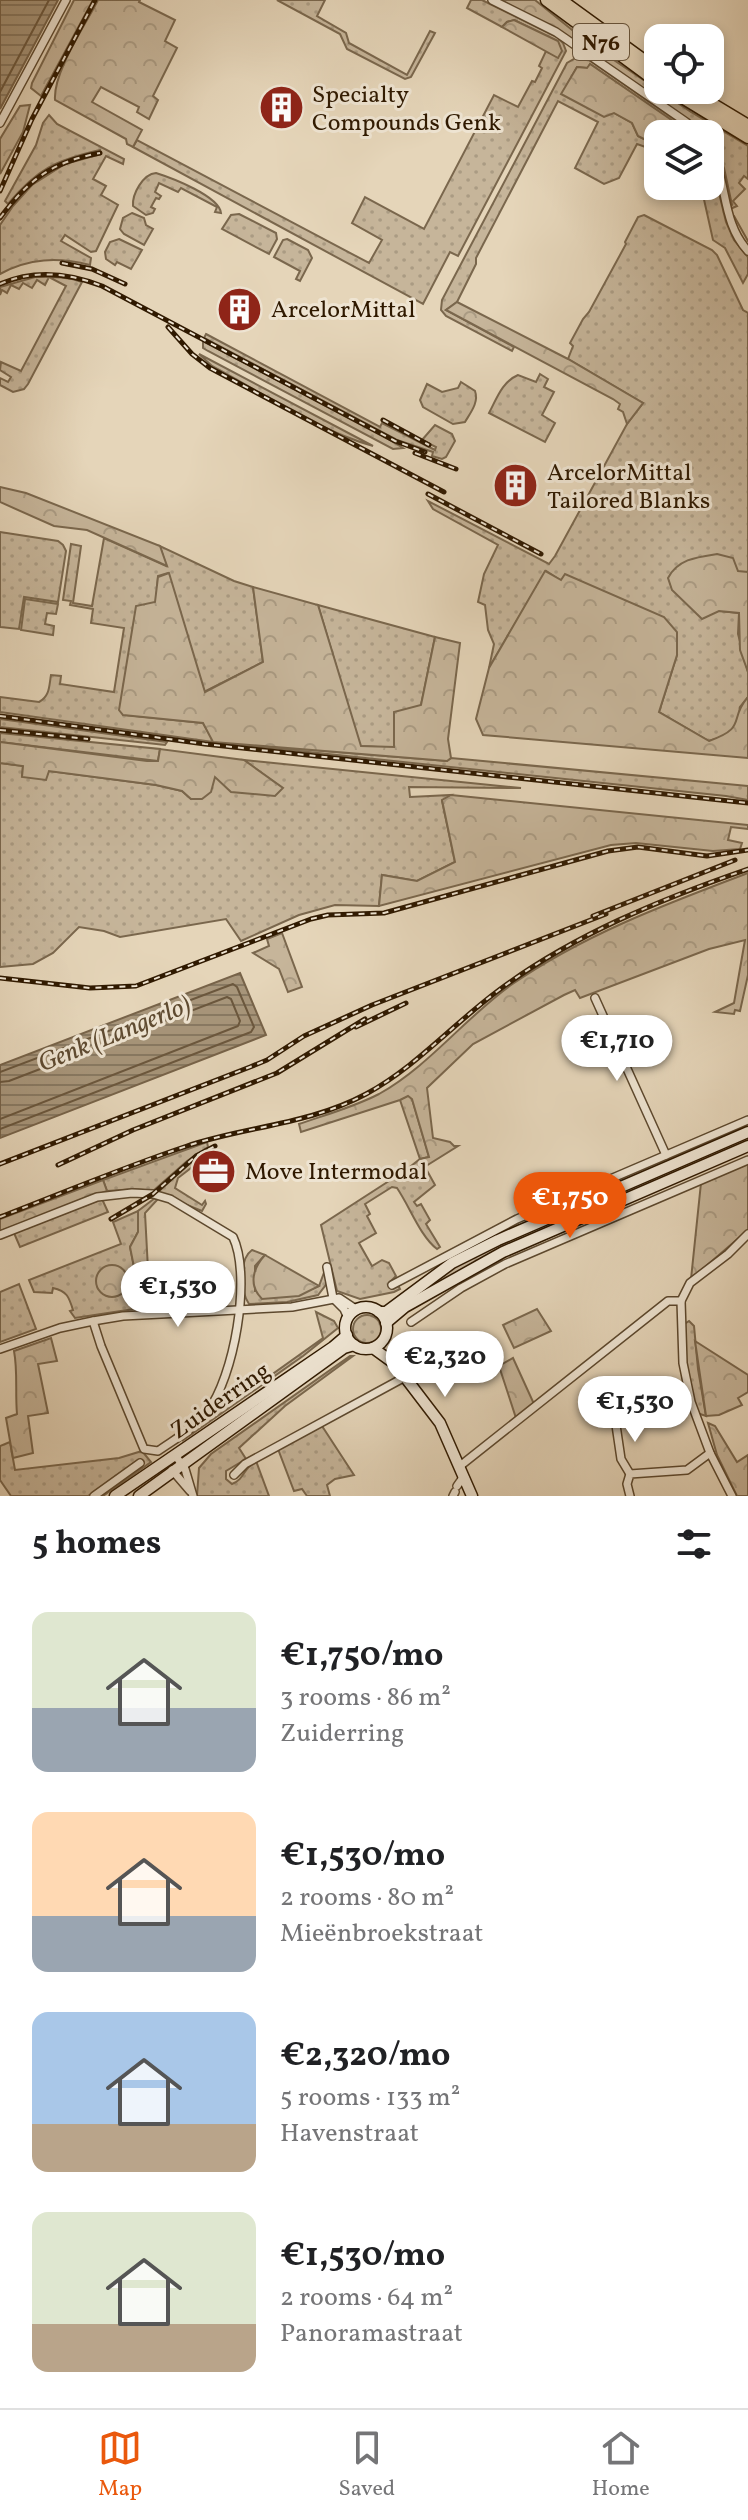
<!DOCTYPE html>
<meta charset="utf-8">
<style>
body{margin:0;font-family:Vollkorn,serif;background:#f6f6f6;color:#202124;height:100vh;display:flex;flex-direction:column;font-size:30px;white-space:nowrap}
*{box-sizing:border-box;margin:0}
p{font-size:26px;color:#757577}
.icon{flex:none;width:44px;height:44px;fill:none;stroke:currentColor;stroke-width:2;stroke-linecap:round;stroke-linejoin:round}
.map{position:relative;height:1496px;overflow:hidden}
.sheet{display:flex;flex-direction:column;background:#fff;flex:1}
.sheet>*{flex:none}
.tools{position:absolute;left:644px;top:24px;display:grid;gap:16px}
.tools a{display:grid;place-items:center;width:80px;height:80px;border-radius:16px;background:#fff;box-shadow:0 4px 12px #0003;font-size:40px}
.price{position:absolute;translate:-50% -68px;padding:0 18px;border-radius:28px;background:#fff;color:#222;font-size:26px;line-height:52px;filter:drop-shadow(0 2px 4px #0008)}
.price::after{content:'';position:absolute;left:50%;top:48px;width:24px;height:18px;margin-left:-12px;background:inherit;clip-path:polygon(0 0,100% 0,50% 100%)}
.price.selected{background:#ea580c;color:#fff}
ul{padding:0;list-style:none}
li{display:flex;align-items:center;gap:24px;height:200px;padding:0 32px}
li span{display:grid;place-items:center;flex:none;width:224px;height:160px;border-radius:16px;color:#555}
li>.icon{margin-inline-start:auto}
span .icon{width:96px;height:96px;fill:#fffc;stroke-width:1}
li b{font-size:34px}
h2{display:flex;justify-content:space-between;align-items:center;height:96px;padding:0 32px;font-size:34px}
.tab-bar{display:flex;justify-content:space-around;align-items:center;height:112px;border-top:2px solid #e0e0e0;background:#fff;font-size:22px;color:#757577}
.tab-bar a{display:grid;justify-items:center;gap:4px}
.tab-bar .selected{color:#ea580c}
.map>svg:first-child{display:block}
.grass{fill:url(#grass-dots);stroke:#7a674d;stroke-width:2}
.forest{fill:url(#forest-crowns);stroke:#7a674d;stroke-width:2}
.water{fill:url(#water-rules);stroke:#776349;stroke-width:2}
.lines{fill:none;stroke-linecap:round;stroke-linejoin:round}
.shore{stroke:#6b573d;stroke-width:2}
.stream{stroke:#776349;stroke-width:2}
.street-casing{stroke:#5c482e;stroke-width:10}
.secondary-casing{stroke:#2f1900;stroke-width:13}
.highway-casing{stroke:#2f1900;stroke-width:15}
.street{stroke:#eee4d2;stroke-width:7}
.secondary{stroke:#eee4d2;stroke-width:10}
.highway{stroke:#e5d5b9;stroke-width:12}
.rail-casing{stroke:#2f1900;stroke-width:5}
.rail{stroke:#eee4d2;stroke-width:2;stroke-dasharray:6;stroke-linecap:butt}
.labels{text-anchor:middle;stroke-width:6;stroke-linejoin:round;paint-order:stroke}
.shield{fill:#eee4d2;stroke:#68563f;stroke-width:2}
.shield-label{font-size:22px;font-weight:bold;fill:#2f1900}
.poi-label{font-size:24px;fill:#2f1900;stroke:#eee4d2;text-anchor:start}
.street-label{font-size:24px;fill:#2f1900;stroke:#eee4d2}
.water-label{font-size:26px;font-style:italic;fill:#5f4b31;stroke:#eee4d2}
</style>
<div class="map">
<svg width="748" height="1496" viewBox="0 0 748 1496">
<defs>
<pattern id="grass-dots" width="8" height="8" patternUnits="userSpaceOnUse" patternTransform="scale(2)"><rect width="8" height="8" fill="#c6b59a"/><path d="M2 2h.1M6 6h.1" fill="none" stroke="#aa9b83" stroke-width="1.8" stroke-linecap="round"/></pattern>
<pattern id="forest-crowns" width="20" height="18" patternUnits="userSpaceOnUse" patternTransform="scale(2)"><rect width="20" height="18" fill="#c6b59a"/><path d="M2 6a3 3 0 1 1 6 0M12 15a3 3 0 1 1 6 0" fill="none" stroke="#aa9b83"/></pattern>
<pattern id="water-rules" width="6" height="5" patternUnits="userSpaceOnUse" patternTransform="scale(2)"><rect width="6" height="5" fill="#a7957a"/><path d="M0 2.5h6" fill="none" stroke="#887962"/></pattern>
</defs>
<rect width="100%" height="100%" fill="#e5d5b9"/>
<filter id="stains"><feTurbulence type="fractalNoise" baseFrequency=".0025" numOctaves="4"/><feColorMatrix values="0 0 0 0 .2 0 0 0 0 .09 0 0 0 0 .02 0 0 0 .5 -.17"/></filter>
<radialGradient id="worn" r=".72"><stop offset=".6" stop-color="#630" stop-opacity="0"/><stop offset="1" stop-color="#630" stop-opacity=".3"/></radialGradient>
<g class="grass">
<path d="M277 0H325L317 16 346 33 349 43 407 75 430 31 435 33 411 77 405 79 347 49 340 34Z"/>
<path d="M471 0H482L557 37 563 43 566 51 458 256 450 252 423 304 133 147 137 140 369 263 382 240 352 223 365 197 424 229 494 95 518 107 532 81 535 82 542 68 539 66 546 51 558 57 557 41 514 20 507 22 502 27 467 8Z"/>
<path d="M587 42 691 112 748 146V179L744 176 739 183 745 189 733 201 737 206 730 209 719 162 710 143V134H704L694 124 583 47Z"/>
<path d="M579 56 586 58 695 134H691L590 64 588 68 577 67 562 94 614 113 632 123 638 136 650 142 654 150 637 144 619 178 604 184 575 168 598 122 558 101 476 258V264L457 302 446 310 514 347 512 351 446 316 441 310 442 300 567 63Z"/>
<path d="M49 115 57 124 124 159 123 164 106 156 93 179 106 186 101 195 118 205 96 251 91 252 65 235 61 241 91 258 90 265C58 257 29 258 0 274V225L13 206 32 185 65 164 101 154 100 150C56 160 37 169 8 204L5 201 36 145 43 123Z"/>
<path d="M710 156 726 222 734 240 748 257V274L743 283 725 248 713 240 701 186H710L712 174Z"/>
<path d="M156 173C172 178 219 196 221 213L215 212 217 207 181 188 178 192 159 183 155 192 161 196 159 199 156 198 151 207 155 209 153 213 146 215 133 206C132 194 143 174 156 173Z"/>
<path d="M132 213 144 218 146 225 153 229 144 245 124 234 120 229 123 218Z"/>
<path d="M239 214 276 233 277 239 269 254 222 229 231 215Z"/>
<path d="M644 215 712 250 717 255 743 310 748 313V572H738L719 611 739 613 738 634 748 672V697L740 707 738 722 728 735 709 741 659 712 677 655 546 571 489 668 494 644 488 630 485 605 478 602 484 574 498 545 433 509 428 501 549 564 555 556 627 424 643 403 568 359 573 346 570 343 583 319 589 312 626 244 625 242 638 217Z"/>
<path d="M119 239 142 250 131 269 117 262 115 265 106 259 105 252 110 242Z"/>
<path d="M287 239 308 250 312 258 300 281 296 279 300 271 274 257 283 240Z"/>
<path d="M35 277C51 277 66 276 82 282L28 384 24 389 13 392 0 385V378L8 382 11 377 0 370 1 362 21 371 66 286 49 277 45 285 37 280 32 288 23 283 19 289 11 285 7 293 2 290 0 295V287Z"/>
<path d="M206 334 380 427 382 423 435 450 436 447 422 440 435 425 452 434 455 441 446 457 442 459 432 456 433 452 397 440 204 338Z"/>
<path d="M203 341 380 434 403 448 393 449 208 351 203 348Z"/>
<path d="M199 354 373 446C317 430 264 394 212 366Z"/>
<path d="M540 374 548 379 544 387 554 392 542 415 555 423 545 442 489 413C497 398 502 382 518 375L536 382Z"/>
<path d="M461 382 475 391C479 402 471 412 465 422L453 424 423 407 420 400 427 384 442 392 458 388Z"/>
<path d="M0 532 58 541 63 545 66 551 58 602 24 597 19 629 0 627Z"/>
<path d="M104 538 166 566 160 546 234 581 253 587 263 662 204 692 168 573 158 576 156 602 124 715 203 723 214 742 447 761 451 758 748 786V800L726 796 213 742 0 712V697L39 702C50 696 49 686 51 675L61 676 60 684 114 692 124 628 91 623 93 609 70 605 71 601 63 600 71 544 81 546 73 603 92 606Z"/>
<path d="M25 599 58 604 56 614 47 613 45 624 54 626 53 635 21 630Z"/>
<path d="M318 605 435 637 421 705 395 748 360 746Z"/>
<path d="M0 719 15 721 167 742 165 745 0 727Z"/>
<path d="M0 733 160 749 158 761 0 742Z"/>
<path d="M244 760 521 788 409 787 410 797 451 795 442 801 455 862 417 881 382 875 379 906 335 905 299 915 241 941 226 919 120 937 104 931 79 927 53 953 33 964 0 967V763L23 766 22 776 49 771 156 785 182 791 191 799 215 777 282 788Z"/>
<path d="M408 1095 412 1099 429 1157 420 1159 400 1100Z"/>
<path d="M748 1136V1142L401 1304 463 1260Z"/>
<path d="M207 1142 208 1147 187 1161 153 1191 135 1189 107 1191 103 1180Z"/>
<path d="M209 1150 211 1157 204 1160 206 1168 201 1174 191 1168 178 1178 175 1188 202 1205 205 1201 206 1204 202 1211 157 1193 188 1165Z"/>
<path d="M425 1167 435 1185 414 1202 417 1206 421 1204 430 1220 426 1224 440 1247 437 1249C420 1236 410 1207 397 1188L392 1187 365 1204 370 1214 367 1216 376 1233 359 1243 372 1266 382 1260 389 1263 396 1276 390 1282 392 1287 398 1285 400 1289 394 1292 360 1299 337 1291 321 1225 406 1170 411 1176Z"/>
<path d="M102 1199 108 1212 20 1247 14 1233Z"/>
<path d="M138 1211V1232L130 1247 140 1297 134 1309 75 1318 70 1311 73 1310C69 1297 67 1291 53 1288L52 1293 34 1292 29 1280 121 1244 113 1222Z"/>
<path d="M252 1250 265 1255 255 1266V1291L312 1289 319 1286 325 1270 328 1282 318 1295 287 1302 249 1304C240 1291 239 1259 252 1250Z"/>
<path d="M19 1284 36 1329 0 1342V1292Z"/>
<path d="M316 1312 334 1321 338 1328 303 1356 182 1441 212 1414 220 1400H225L229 1405 323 1338Z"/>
<circle cx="367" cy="1329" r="14"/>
<path d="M689 1321 694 1326 698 1369 706 1416 697 1413 687 1372 683 1325Z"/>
<path d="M350 1356H353L285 1406 239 1448 246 1459 226 1471V1479L232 1484C245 1479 243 1468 256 1461L269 1496H197L199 1468 211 1454Z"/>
<path d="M322 1426 354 1475 335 1479 327 1485 330 1496H307L302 1489 294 1491 278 1449Z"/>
<path d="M10 1442 15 1470 119 1458 142 1451 151 1462 103 1496H100L142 1467 139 1462 88 1496H11L0 1480V1446Z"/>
</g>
<g class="forest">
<path d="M74 0H93L41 96 31 88 32 83Z"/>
<path d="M98 0H140L139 2 175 20 165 41 177 48 153 96 158 100 149 119 137 112 139 107 101 87 92 102 142 130 133 147 127 144 126 139 55 100C53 72 85 26 98 0Z"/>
<path d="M501 0H535L587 42 583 47Z"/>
<path d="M514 20 558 41 562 51 558 58 502 27 507 22Z"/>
<path d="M590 64 689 132 691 134H658L657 155 650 142 638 136 632 123 614 113 604 117 561 94 577 67 587 68Z"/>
<path d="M30 105 23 132 0 174V139L20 106Z"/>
<path d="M457 302 568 359 643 403 627 424 623 412 618 409 620 404 613 399 446 310Z"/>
<path d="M0 487 26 493 160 546 167 566 87 530 54 526 0 502Z"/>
<path d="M717 554 733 558 738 571 748 572V672L740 650 739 613 719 611 702 619 672 590 668 578C678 559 697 557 717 554Z"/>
<path d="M545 571 561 580 565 574 664 617 677 632V655L659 712 709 741C748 727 728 720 748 697V758L483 735 476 719 489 668Z"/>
<path d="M169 573 205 692 263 662 253 587 318 605 361 746 394 747V712L421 705 435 637 460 643 448 739 451 758 447 761 213 742 203 723 123 715 119 710 136 606 155 602 158 577Z"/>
<path d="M0 742 147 761H158L160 749 244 760 283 788 275 796 231 792 215 777 211 792 202 799H191L182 791 156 785 49 771 46 780 22 777 23 766 0 763Z"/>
<path d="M451 795 748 825V829L731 827 728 840 742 843 740 849 713 851 636 843 611 845 379 906 382 875 417 881 455 862 442 800Z"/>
<path d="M748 873V975L740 1011 735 1010 734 1014 715 1012 734 1003 745 940 709 949 580 998 575 990 564 995 473 1044 427 1088 433 1138 450 1142 454 1146H458L410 1176 406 1170 420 1159 429 1157 412 1099 408 1096 400 1100 301 1132 299 1124C325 1115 354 1107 379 1094 429 1066 465 1018 511 985 583 935 666 904 748 873Z"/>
<path d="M282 933 302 987 288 992 279 969 253 953 269 946 267 939Z"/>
<path d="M748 1164V1230L691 1279 701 1183Z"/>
<path d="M103 1180 107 1191 0 1231V1219Z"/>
<path d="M155 1198 157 1200 145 1213 150 1307 134 1308 140 1297 130 1247 138 1232V1211Z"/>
<path d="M265 1255 319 1286 299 1296 262 1299C248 1285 253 1268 265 1255Z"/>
<circle cx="112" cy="1281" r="16"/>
<path d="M537 1309 551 1331 514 1348 503 1325Z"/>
<path d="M51 1338 57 1361 38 1364 48 1413 28 1416 33 1453 13 1458 6 1418 17 1414C15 1392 18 1372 14 1351Z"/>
<path d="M695 1341 748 1375V1392L738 1398 742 1405 719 1415 706 1416Z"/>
<path d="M513 1358 534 1404 516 1418 499 1366Z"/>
<path d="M708 1423 715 1426 737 1462 748 1455V1496H737L717 1455Z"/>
</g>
<g class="water">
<path d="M0 0H58L0 109Z"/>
<path d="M240 973 266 1035 0 1138V1065Z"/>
</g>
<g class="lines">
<g class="shore">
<path d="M0 92 49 0"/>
<path d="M0 1072 233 984 237 987 254 1027 251 1032 0 1129"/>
<path d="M0 1082 9 1081 227 997 231 999 240 1021 238 1026 0 1119"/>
</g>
<g class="stream">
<path d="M712 136 724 168 732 205"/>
<path d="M734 216 748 241"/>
</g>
<defs>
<g id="street">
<path d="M492 0 556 32 686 122 700 134"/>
<path d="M0 123 66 0"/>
<path d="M710 149C728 182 721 222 748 251"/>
<path d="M595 998 666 1155"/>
<path d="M0 1235 97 1197 132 1193 153 1194 170 1199 233 1237C252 1277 234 1378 207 1412 194 1429 175 1439 158 1451L144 1449 101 1346 93 1321"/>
<path d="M327 1267 333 1298"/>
<path d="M392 1285 517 1219 748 1120"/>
<path d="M333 1298 344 1309 348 1318"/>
<path d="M411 1322 461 1288 505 1264 748 1160"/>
<path d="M0 1349 60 1328 93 1321 123 1316 292 1307 339 1298 357 1310"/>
<path d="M616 1425 621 1459 630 1474"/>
<path d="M175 1455 185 1469 193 1496"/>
<path d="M460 1466 668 1301H681"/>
<path d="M172 1470 190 1491"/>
<path d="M234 1475 245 1464 405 1377"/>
<path d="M457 1486 464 1476"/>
<path d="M94 1496 140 1463"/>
<path d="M453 1496 455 1492"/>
<path d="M630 1496 627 1484 630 1474 687 1470 710 1453"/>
<path d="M732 1496 710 1453 691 1402 683 1363 681 1301 690 1283 728 1254 748 1234"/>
</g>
<g id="secondary">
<circle cx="366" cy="1328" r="21"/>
<path d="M379 1312H386L452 1263 498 1240 748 1132"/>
<path d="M386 1323 405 1307 503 1252 748 1146"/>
<path d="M373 1348 395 1364 440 1423 472 1496"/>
<path d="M115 1496 333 1347 347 1335"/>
<path d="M139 1496 344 1348 354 1345"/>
</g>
<g id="highway">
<path d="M547 0 658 82"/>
<path d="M560 0 658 71"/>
<path d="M671 90 748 137"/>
<path d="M688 90 748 126"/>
</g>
</defs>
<use href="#street" class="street-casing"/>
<use href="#secondary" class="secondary-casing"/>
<use href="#highway" class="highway-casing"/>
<use href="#street" class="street"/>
<use href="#secondary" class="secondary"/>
<use href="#highway" class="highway"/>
<defs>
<g id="rail">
<path d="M0 191 32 119 95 0"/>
<path d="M0 218C29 179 52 162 100 153"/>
<path d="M62 263 92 269 125 284"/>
<path d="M0 284C34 269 69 273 102 286L395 441 425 452"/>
<path d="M168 327 192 354 210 368 444 492"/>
<path d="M383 420 429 445"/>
<path d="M415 453 456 469"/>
<path d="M428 494 541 554"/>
<path d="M0 716 205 744 748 803"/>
<path d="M0 730 88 739"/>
<path d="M593 916 735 860"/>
<path d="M0 978 90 988 136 986 311 919 328 915 384 913 608 851 638 847 707 856 748 850"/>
<path d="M356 1027 406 1003"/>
<path d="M0 1164 250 1067 267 1060 304 1036 372 1005 606 914"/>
<path d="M58 1165 133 1130 277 1073 365 1019"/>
<path d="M0 1217C62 1193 124 1167 187 1146 247 1126 308 1125 366 1094 416 1067 453 1024 499 990 573 935 661 899 748 869"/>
<path d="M111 1219 153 1194 196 1156 215 1146"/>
</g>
</defs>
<use href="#rail" class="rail-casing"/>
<use href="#rail" class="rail"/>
</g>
<defs>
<symbol id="building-disc" viewBox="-11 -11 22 22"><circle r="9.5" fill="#8f2418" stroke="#eee4d2"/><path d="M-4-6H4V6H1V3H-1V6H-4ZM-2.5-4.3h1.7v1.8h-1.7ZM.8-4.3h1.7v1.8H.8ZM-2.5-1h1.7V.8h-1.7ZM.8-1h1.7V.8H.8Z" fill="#fff"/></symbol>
<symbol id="office-disc" viewBox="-11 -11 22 22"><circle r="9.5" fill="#8f2418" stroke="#eee4d2"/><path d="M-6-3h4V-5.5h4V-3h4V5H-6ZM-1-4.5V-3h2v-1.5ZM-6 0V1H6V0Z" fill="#fff"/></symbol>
</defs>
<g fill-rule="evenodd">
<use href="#building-disc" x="256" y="82" width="51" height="51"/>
<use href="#building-disc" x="214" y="284" width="51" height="51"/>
<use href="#building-disc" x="490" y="460" width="51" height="51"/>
<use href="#office-disc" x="188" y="1146" width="51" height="51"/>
</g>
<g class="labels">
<rect class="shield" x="573" y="24" width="56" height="36" rx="6"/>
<g class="shield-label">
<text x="601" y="50">N76</text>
</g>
<g class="poi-label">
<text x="312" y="102">Specialty<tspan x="312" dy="28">Compounds Genk</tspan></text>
<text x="271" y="317">ArcelorMittal</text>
<text x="547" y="480">ArcelorMittal<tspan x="547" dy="28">Tailored Blanks</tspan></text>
<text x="245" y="1179">Move Intermodal</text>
</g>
<g class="street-label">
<text transform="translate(220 1400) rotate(-35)" y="8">Zuiderring</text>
</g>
<g class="water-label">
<text transform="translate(114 1033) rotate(-22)" y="9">Genk (Langerlo)</text>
</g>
</g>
<rect width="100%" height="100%" filter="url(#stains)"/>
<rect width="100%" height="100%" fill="url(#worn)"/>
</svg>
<div class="tools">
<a><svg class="icon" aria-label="locate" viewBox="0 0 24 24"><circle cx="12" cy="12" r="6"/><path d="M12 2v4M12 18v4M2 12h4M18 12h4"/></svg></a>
<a><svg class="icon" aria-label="layers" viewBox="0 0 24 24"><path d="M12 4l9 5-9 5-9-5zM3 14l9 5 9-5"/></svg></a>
</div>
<b class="price" style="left:617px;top:1083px">€1,710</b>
<b class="price selected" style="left:570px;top:1240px">€1,750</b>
<b class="price" style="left:178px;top:1329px">€1,530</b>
<b class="price" style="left:445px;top:1399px">€2,320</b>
<b class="price" style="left:635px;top:1444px">€1,530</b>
</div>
<section class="sheet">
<h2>5 homes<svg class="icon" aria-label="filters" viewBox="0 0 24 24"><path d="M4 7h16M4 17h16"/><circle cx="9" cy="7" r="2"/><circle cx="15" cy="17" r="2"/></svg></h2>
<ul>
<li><span style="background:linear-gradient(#dfe7d0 60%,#9aa5b1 0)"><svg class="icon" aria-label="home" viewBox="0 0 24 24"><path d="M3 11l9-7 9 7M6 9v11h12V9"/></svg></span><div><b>€1,750/mo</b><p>3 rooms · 86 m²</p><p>Zuiderring</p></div></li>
<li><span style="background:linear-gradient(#ffd9b3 65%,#9aa5b1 0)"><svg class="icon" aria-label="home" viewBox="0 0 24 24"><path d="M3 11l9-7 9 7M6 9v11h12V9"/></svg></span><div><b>€1,530/mo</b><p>2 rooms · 80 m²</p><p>Mieënbroekstraat</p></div></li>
<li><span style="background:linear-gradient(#a9c7e8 70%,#b9a48a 0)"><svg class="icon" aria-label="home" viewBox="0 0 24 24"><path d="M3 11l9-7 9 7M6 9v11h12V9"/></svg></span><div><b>€2,320/mo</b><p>5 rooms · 133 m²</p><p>Havenstraat</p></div></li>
<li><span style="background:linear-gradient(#dfe7d0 70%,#b9a48a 0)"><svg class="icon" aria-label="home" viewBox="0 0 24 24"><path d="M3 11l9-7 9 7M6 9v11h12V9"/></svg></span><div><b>€1,530/mo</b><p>2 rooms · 64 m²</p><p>Panoramastraat</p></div></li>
</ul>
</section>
<nav class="tab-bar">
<a class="selected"><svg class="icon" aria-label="map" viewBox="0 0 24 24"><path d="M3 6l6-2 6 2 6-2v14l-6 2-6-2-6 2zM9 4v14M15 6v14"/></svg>Map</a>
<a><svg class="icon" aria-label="saved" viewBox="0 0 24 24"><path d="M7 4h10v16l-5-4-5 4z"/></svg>Saved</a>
<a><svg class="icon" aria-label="home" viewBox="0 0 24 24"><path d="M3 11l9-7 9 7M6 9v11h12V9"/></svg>Home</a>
</nav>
